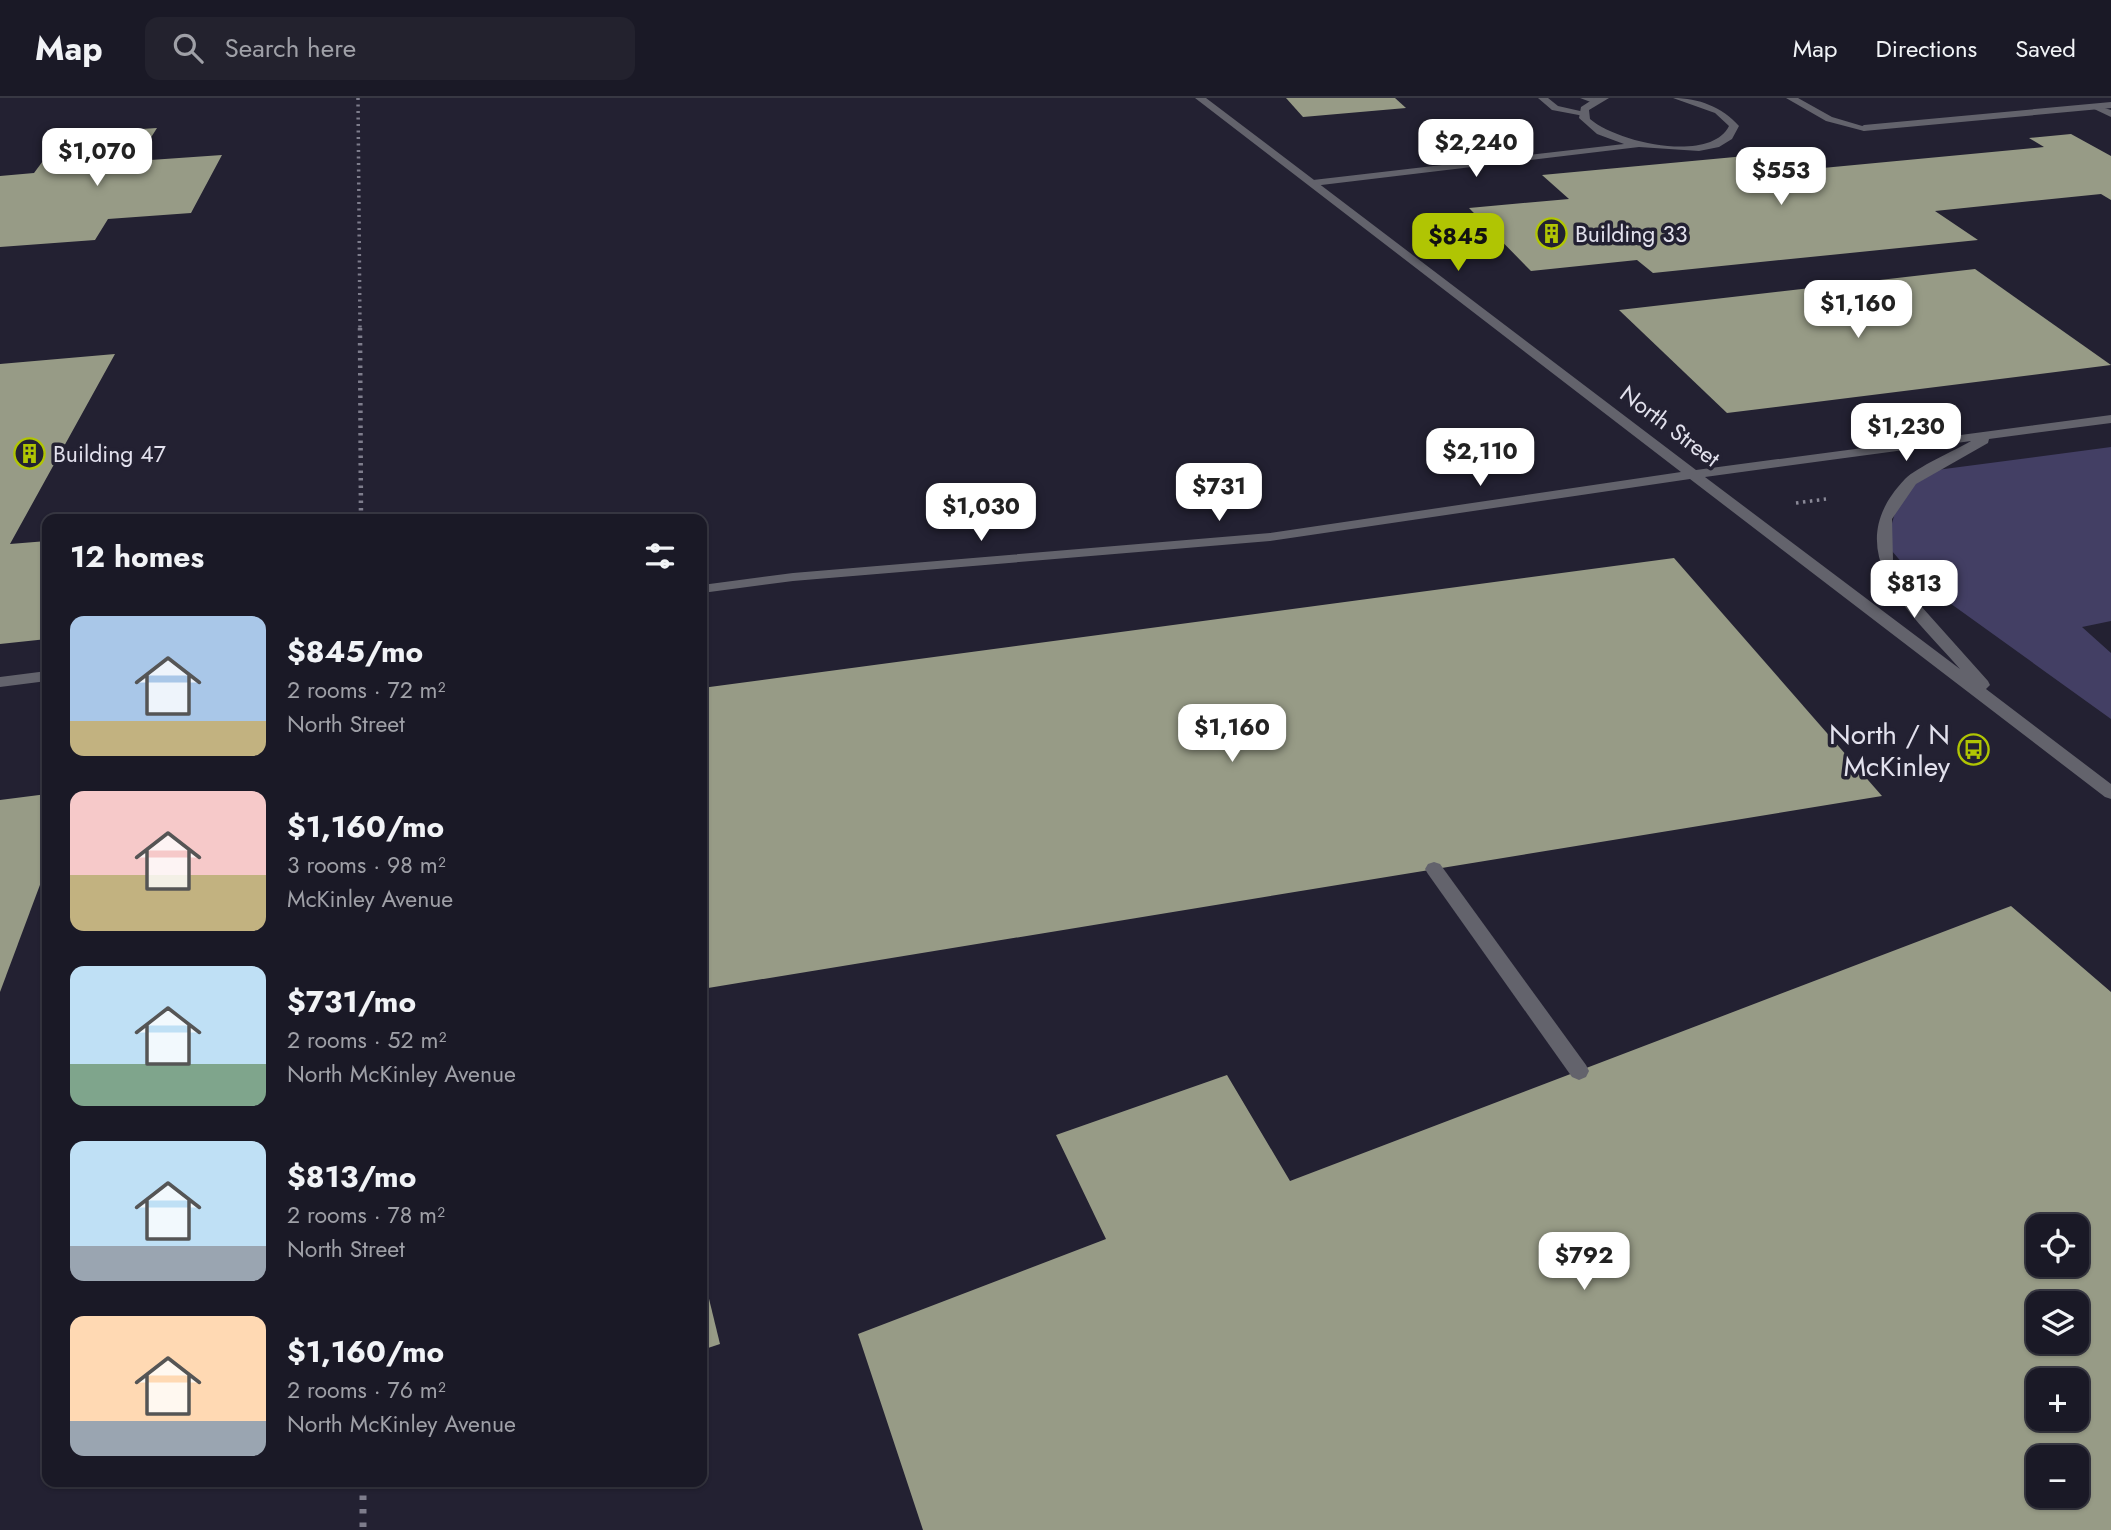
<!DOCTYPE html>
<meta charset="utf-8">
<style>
body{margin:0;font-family:Jost,sans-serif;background:#23222e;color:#f1f3f6;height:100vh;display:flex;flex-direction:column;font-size:26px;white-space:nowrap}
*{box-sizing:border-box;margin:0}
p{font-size:23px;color:#9fa0a7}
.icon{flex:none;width:38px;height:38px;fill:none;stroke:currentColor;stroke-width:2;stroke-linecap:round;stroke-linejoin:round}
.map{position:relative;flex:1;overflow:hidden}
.details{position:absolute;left:42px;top:416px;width:665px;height:973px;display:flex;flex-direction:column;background:#1a1926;border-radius:14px;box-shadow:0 2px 5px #0004,0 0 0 2px #383843}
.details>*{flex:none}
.fabs{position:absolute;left:2026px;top:1116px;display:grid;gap:14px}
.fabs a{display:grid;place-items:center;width:63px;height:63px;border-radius:14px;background:#1a1926;box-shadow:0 2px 5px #0004,0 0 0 2px #383843;font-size:35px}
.price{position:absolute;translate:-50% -60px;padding:0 16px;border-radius:14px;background:#fff;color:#222;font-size:23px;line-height:46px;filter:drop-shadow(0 2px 4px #0008)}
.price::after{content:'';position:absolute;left:50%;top:42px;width:21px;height:16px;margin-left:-10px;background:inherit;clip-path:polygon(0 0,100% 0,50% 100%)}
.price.active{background:#b0c503;color:#111}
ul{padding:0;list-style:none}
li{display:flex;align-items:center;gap:21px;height:175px;padding:0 28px}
li span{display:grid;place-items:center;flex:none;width:196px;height:140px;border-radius:14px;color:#555}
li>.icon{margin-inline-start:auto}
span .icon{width:84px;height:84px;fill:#fffc;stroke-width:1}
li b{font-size:30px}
h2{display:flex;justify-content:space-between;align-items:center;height:84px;padding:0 28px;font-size:30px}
header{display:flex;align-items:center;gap:42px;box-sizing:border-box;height:98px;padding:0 35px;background:#1a1926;border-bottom:2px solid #383843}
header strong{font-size:33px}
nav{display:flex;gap:38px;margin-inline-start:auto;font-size:24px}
.search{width:490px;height:63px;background:#23222e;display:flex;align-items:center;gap:18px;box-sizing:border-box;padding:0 24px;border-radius:14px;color:#9fa0a7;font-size:26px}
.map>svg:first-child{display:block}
.green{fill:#433f64}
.building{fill:#979b86;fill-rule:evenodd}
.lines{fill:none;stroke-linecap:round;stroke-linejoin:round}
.path{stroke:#8a8997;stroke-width:3.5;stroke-dasharray:2.5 4.5;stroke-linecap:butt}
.service{fill:#63636c;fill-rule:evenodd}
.pedestrian{fill:#63636c;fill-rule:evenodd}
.minor{fill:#63636c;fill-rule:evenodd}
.tertiary{fill:#63636c;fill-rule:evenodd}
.rail-far2{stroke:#7e7d8c;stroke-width:3.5;stroke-dasharray:2 4.5;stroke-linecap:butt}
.rail-far1{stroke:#7e7d8c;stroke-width:4.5;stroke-dasharray:2.5 5;stroke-linecap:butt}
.rail{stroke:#7e7d8c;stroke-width:7;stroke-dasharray:4.5 9;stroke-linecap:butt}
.labels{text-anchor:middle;stroke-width:7;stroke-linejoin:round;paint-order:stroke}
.far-poi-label{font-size:23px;fill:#e2e1ed;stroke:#232132;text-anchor:start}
.far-street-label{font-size:23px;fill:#e2e1ed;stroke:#232132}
.poi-label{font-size:28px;fill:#e2e1ed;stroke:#232132;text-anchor:end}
</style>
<header>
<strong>Map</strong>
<div class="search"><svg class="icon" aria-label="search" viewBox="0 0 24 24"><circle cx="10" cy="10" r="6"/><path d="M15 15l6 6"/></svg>Search here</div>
<nav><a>Map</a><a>Directions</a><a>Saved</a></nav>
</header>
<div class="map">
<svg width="2111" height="1432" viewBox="0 0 2111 1432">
<rect width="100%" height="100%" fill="#232132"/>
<path class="green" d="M2111 349V523L2082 529 2111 555V621L1915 480 1886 446 1899 401 1929 373Z"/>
<g class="building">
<path d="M1286 0H1395L1406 10 1303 19Z"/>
<path d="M157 30 136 63 222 57 191 115 108 121 95 142 0 149V78L34 75 63 36Z"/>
<path d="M2071 36 2111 58V102L2101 96 1935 113 1978 142 1653 175 1637 162 1531 173 1469 110 1569 101 1542 77 1767 56 1791 73 2044 49 2029 40Z"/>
<path d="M1975 171 2111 267 1727 315 1619 212Z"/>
<path d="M115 256 10 446 47 443V541L0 546V266Z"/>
<path d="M1674 460 1882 698 702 891V590Z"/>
<path d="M47 696V768L0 894V702Z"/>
<path d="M2011 808 2111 894V1432H923L858 1236 1106 1141 1056 1037 1227 977 1290 1083ZM2039 1129H2077V1167H2039ZM2039 1206H2077V1244H2039ZM2039 1283H2077V1321H2039ZM2039 1360H2077V1398H2039Z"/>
<path d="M702 1172 720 1246 702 1252Z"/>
</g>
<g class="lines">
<path class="path" d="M1796 405 1826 401"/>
<g class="service">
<path d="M1538 0H1548L1558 8 1589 15 1584 18 1552 12Z"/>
<path d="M1580 0H1595L1601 3 1596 6Z"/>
<path d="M1786 0H1798L1832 19 1869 30 1864 33 1826 23Z"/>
<path d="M2092 6 2111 12V19L2092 10Z"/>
</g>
<path class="pedestrian" d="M1434 764 1440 766 1586 967 1589 973 1586 979 1579 982 1572 979 1428 776 1425 771 1428 766Z"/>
<g class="minor">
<path d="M1595 0H1609L1589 12 1590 21C1616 44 1710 66 1729 28L1715 15 1673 0C1699 0 1722 9 1739 28L1732 41 1719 49 1699 53 1639 49 1313 88 1308 85 1313 82 1624 46 1597 36 1579 20 1581 9Z"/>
<path d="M2111 4V10L1864 33 1859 30 1864 27Z"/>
</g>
<g class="tertiary">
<path d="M1195 0H1206L1696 372 2111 317V325L1989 341 1988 345 1916 386 1892 421 1893 462 1904 489 1988 583 1990 587 1986 591 2111 686V701L2105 699 1690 381 1270 443 793 483 702 495V487L793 475 1270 435 1681 374ZM1971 343C1954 353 1917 369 1905 381 1835 454 1912 516 1960 571L1705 379Z"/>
<path d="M47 573V583L0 589V579Z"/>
</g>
<path class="rail-far2" d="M358 0 360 231"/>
<path class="rail-far1" d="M360 230 361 422"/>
<path class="rail" d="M363 1384V1432"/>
</g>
<defs>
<symbol id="building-ring" viewBox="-11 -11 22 22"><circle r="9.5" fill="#232132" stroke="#b0c503" stroke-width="1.5"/><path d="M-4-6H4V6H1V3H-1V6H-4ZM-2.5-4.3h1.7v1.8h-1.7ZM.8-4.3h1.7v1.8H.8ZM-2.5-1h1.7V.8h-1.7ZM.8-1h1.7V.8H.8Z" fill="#b0c503"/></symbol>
<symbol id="bus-ring" viewBox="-11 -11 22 22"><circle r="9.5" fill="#232132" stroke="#b0c503" stroke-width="1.5"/><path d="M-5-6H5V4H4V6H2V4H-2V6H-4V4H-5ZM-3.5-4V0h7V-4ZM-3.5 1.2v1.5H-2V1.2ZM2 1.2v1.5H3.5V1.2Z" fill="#b0c503"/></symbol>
</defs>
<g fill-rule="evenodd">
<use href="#building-ring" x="1534" y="118" width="35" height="35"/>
<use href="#building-ring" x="12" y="338" width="35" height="35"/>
<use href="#bus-ring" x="1956" y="634" width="35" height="35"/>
</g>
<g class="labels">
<g class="far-poi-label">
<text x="1575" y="144">Building 33</text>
<text x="53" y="364">Building 47</text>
</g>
<g class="far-street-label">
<text transform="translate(1670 328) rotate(37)" y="8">North Street</text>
</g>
<g class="poi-label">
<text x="1950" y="646">North / N<tspan x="1950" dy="32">McKinley</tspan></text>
</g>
</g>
</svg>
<div class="fabs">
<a><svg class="icon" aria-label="locate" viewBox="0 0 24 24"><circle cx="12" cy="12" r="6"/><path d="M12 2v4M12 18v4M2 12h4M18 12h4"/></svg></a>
<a><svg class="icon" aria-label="layers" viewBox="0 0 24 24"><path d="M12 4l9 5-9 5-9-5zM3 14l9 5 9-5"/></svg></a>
<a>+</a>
<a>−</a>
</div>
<b class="price" style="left:1476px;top:81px">$2,240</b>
<b class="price" style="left:97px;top:90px">$1,070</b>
<b class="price" style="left:1781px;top:109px">$553</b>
<b class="price active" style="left:1458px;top:175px">$845</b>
<b class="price" style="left:1858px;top:242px">$1,160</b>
<b class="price" style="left:1906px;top:365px">$1,230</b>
<b class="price" style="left:1480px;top:390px">$2,110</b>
<b class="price" style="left:1219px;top:425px">$731</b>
<b class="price" style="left:981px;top:445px">$1,030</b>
<b class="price" style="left:1914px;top:522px">$813</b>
<b class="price" style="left:1232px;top:666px">$1,160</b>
<b class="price" style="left:1584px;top:1194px">$792</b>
<section class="details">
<h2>12 homes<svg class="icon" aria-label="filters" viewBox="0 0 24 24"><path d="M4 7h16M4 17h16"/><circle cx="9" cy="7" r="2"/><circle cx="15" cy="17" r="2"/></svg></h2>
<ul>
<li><span style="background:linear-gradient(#a9c7e8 75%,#c2b280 0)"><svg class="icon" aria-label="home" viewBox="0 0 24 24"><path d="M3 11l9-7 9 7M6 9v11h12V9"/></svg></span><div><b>$845/mo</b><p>2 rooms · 72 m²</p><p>North Street</p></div></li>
<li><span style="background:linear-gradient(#f6c9c9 60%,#c2b280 0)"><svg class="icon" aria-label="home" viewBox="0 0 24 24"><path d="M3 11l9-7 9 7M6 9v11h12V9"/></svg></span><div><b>$1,160/mo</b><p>3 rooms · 98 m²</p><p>McKinley Avenue</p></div></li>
<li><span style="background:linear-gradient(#bfe0f5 70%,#7fa58c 0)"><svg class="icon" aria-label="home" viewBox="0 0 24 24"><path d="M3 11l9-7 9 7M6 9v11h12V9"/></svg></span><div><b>$731/mo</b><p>2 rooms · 52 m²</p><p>North McKinley Avenue</p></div></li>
<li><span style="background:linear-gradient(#bfe0f5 75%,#9aa5b1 0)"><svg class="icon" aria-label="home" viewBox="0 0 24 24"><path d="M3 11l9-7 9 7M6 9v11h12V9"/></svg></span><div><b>$813/mo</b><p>2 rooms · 78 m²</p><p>North Street</p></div></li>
<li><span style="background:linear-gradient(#ffd9b3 75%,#9aa5b1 0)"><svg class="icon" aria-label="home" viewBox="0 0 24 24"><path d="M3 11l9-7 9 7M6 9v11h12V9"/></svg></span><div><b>$1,160/mo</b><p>2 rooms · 76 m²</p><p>North McKinley Avenue</p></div></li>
</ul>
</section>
</div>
